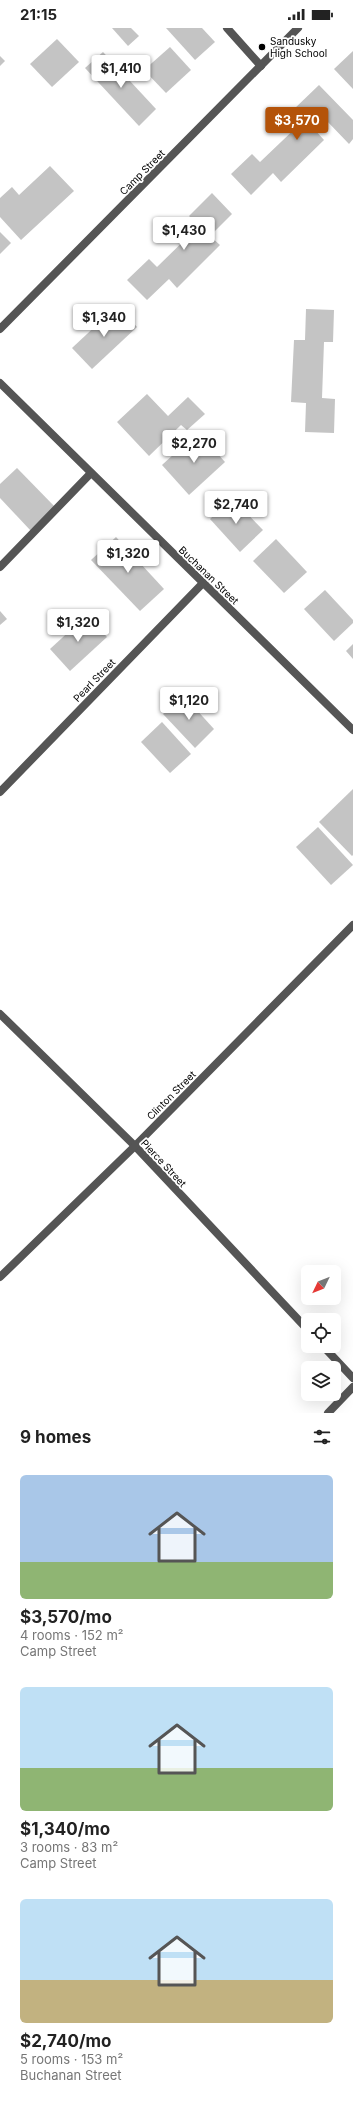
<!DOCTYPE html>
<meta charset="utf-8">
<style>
body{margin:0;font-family:Inter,sans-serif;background:#f2f2f2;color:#222;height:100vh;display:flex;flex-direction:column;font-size:15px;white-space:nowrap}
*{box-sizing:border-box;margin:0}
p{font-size:13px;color:#767676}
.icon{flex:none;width:22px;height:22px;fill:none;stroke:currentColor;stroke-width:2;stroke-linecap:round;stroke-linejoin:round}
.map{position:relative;height:1385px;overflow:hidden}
.drawer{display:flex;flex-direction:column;background:#fff;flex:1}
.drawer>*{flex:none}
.needle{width:26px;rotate:227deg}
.tools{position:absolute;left:301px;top:1237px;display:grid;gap:8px}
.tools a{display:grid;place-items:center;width:40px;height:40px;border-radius:6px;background:#fff;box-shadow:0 4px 16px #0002;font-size:20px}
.price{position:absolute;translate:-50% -34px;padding:0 9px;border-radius:4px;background:#fff;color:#222;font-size:13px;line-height:26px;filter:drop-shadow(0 1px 2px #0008)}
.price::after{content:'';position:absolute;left:50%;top:24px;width:12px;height:9px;margin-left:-6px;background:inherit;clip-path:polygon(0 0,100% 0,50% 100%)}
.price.current{background:#b45309;color:#fff}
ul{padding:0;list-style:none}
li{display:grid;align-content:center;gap:8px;height:212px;padding:0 20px}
li span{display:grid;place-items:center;height:124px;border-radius:6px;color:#555}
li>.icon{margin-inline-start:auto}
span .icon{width:72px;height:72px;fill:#fffc;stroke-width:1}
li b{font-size:17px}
h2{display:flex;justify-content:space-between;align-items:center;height:48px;padding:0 20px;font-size:17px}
.status{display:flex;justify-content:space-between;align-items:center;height:28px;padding:0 20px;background:#fff;direction:ltr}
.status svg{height:11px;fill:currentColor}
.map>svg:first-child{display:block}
.building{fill:#c4c4c4}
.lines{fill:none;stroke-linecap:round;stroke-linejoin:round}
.service{stroke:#555;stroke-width:8}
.minor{stroke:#555;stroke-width:8}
.tertiary{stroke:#555;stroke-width:8}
.poi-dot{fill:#000;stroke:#fff;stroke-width:1.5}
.labels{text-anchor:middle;stroke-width:3.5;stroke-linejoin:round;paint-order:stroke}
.poi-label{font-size:10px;fill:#000;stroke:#fff;text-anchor:start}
.street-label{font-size:10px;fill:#000;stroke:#fff}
</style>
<div class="status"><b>21:15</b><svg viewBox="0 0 49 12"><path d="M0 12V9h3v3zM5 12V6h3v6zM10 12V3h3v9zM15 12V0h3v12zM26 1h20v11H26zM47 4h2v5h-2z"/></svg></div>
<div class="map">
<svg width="353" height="1385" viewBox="0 0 353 1385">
<rect width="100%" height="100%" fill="#fff"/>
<g class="building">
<path d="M112 0H131L139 8 128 18Z"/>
<path d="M166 0H202L215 14 195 32Z"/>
<path d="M57 11 79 34 52 59 30 36Z"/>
<path d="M170 19 191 42 166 65 144 42Z"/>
<path d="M353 23V61L334 41Z"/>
<path d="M103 24 156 81 139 98 85 40Z"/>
<path d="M0 28 5 33 0 38Z"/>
<path d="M319 57 353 92V111L349 116 326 92 315 102 324 112 281 154 273 145 251 167 231 146 252 126 260 134 303 93 293 82Z"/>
<path d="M50 138 74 163 21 212 0 189V170L12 159 19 167Z"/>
<path d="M212 165 232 186 210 208 220 217 177 260 169 251 147 272 127 252 149 231 157 239 199 198 189 188Z"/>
<path d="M0 204 11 215 0 226Z"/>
<path d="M117 278 137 299 92 341 72 320Z"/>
<path d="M306 281 334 282 333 314H324L322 370 335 371 334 405 305 404 306 375 291 374 294 312H305Z"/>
<path d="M147 366 168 388 188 369 205 386 187 402 181 397 149 428 117 394Z"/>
<path d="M198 404 225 434 189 467 162 437Z"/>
<path d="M17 440 56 480 31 503 0 470V456Z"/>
<path d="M232 470 263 502 240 524 210 491Z"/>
<path d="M116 509 164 561 140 583 91 532Z"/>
<path d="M276 511 307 544 284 565 253 533Z"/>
<path d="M325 562 353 592V595L334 613 304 581Z"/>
<path d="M0 583 7 591 0 597Z"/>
<path d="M87 587 107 609 70 643 50 621Z"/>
<path d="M353 616V631L346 623Z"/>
<path d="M183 667 214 701 195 720 163 686Z"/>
<path d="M162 694 191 726 170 745 141 714Z"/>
<path d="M353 761V827L352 828 319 794Z"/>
<path d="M318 799 353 837 331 857 296 819Z"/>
</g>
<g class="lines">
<path class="service" d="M0 539 91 445"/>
<g class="minor">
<path d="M227 0 261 38"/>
<path d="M0 355 353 702"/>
<path d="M0 764 203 555"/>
<path d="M0 986 135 1118 308 1302"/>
<path d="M0 1249 135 1118 353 897"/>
<path d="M323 1318 353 1350"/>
<path d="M328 1385 353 1359"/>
</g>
<path class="tertiary" d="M0 301 298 0"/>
</g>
<circle class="poi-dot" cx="262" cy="19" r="4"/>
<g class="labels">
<g class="poi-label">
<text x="270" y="17">Sandusky<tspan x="270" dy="12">High School</tspan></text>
</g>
<g class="street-label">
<text transform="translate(142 144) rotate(-45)" y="4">Camp Street</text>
<text transform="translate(209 547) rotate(44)" y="4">Buchanan Street</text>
<text transform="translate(94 652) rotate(-46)" y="4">Pearl Street</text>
<text transform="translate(171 1067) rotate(-45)" y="4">Clinton Street</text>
<text transform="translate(164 1135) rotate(47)" y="4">Pierce Street</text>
</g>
</g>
</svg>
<div class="tools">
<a><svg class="needle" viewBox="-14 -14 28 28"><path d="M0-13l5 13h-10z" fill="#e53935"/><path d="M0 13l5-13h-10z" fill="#767676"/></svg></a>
<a><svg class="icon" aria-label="locate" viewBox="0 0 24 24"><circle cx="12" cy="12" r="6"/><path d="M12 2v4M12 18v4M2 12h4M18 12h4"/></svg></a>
<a><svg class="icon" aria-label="layers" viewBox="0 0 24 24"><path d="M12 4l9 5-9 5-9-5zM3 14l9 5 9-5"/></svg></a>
</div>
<b class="price" style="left:121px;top:61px">$1,410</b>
<b class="price current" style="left:297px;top:113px">$3,570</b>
<b class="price" style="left:184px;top:223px">$1,430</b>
<b class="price" style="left:104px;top:310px">$1,340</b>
<b class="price" style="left:194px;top:436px">$2,270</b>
<b class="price" style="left:236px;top:497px">$2,740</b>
<b class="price" style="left:128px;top:546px">$1,320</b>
<b class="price" style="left:78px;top:615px">$1,320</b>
<b class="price" style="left:189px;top:693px">$1,120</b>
</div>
<section class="drawer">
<h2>9 homes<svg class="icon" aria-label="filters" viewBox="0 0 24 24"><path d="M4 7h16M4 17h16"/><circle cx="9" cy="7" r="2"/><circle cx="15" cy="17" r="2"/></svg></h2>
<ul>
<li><span style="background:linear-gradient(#a9c7e8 70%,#8fb573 0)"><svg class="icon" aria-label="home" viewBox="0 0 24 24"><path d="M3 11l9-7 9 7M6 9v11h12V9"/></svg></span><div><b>$3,570/mo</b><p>4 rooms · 152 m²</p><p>Camp Street</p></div></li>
<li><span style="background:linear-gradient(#bfe0f5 65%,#8fb573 0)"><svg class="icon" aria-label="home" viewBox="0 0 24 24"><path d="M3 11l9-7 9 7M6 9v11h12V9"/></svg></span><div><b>$1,340/mo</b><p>3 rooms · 83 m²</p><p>Camp Street</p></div></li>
<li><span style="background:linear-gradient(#bfe0f5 65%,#c2b280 0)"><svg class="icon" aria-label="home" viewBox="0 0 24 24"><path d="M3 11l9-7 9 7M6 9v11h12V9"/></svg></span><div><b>$2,740/mo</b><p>5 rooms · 153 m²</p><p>Buchanan Street</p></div></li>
</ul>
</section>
